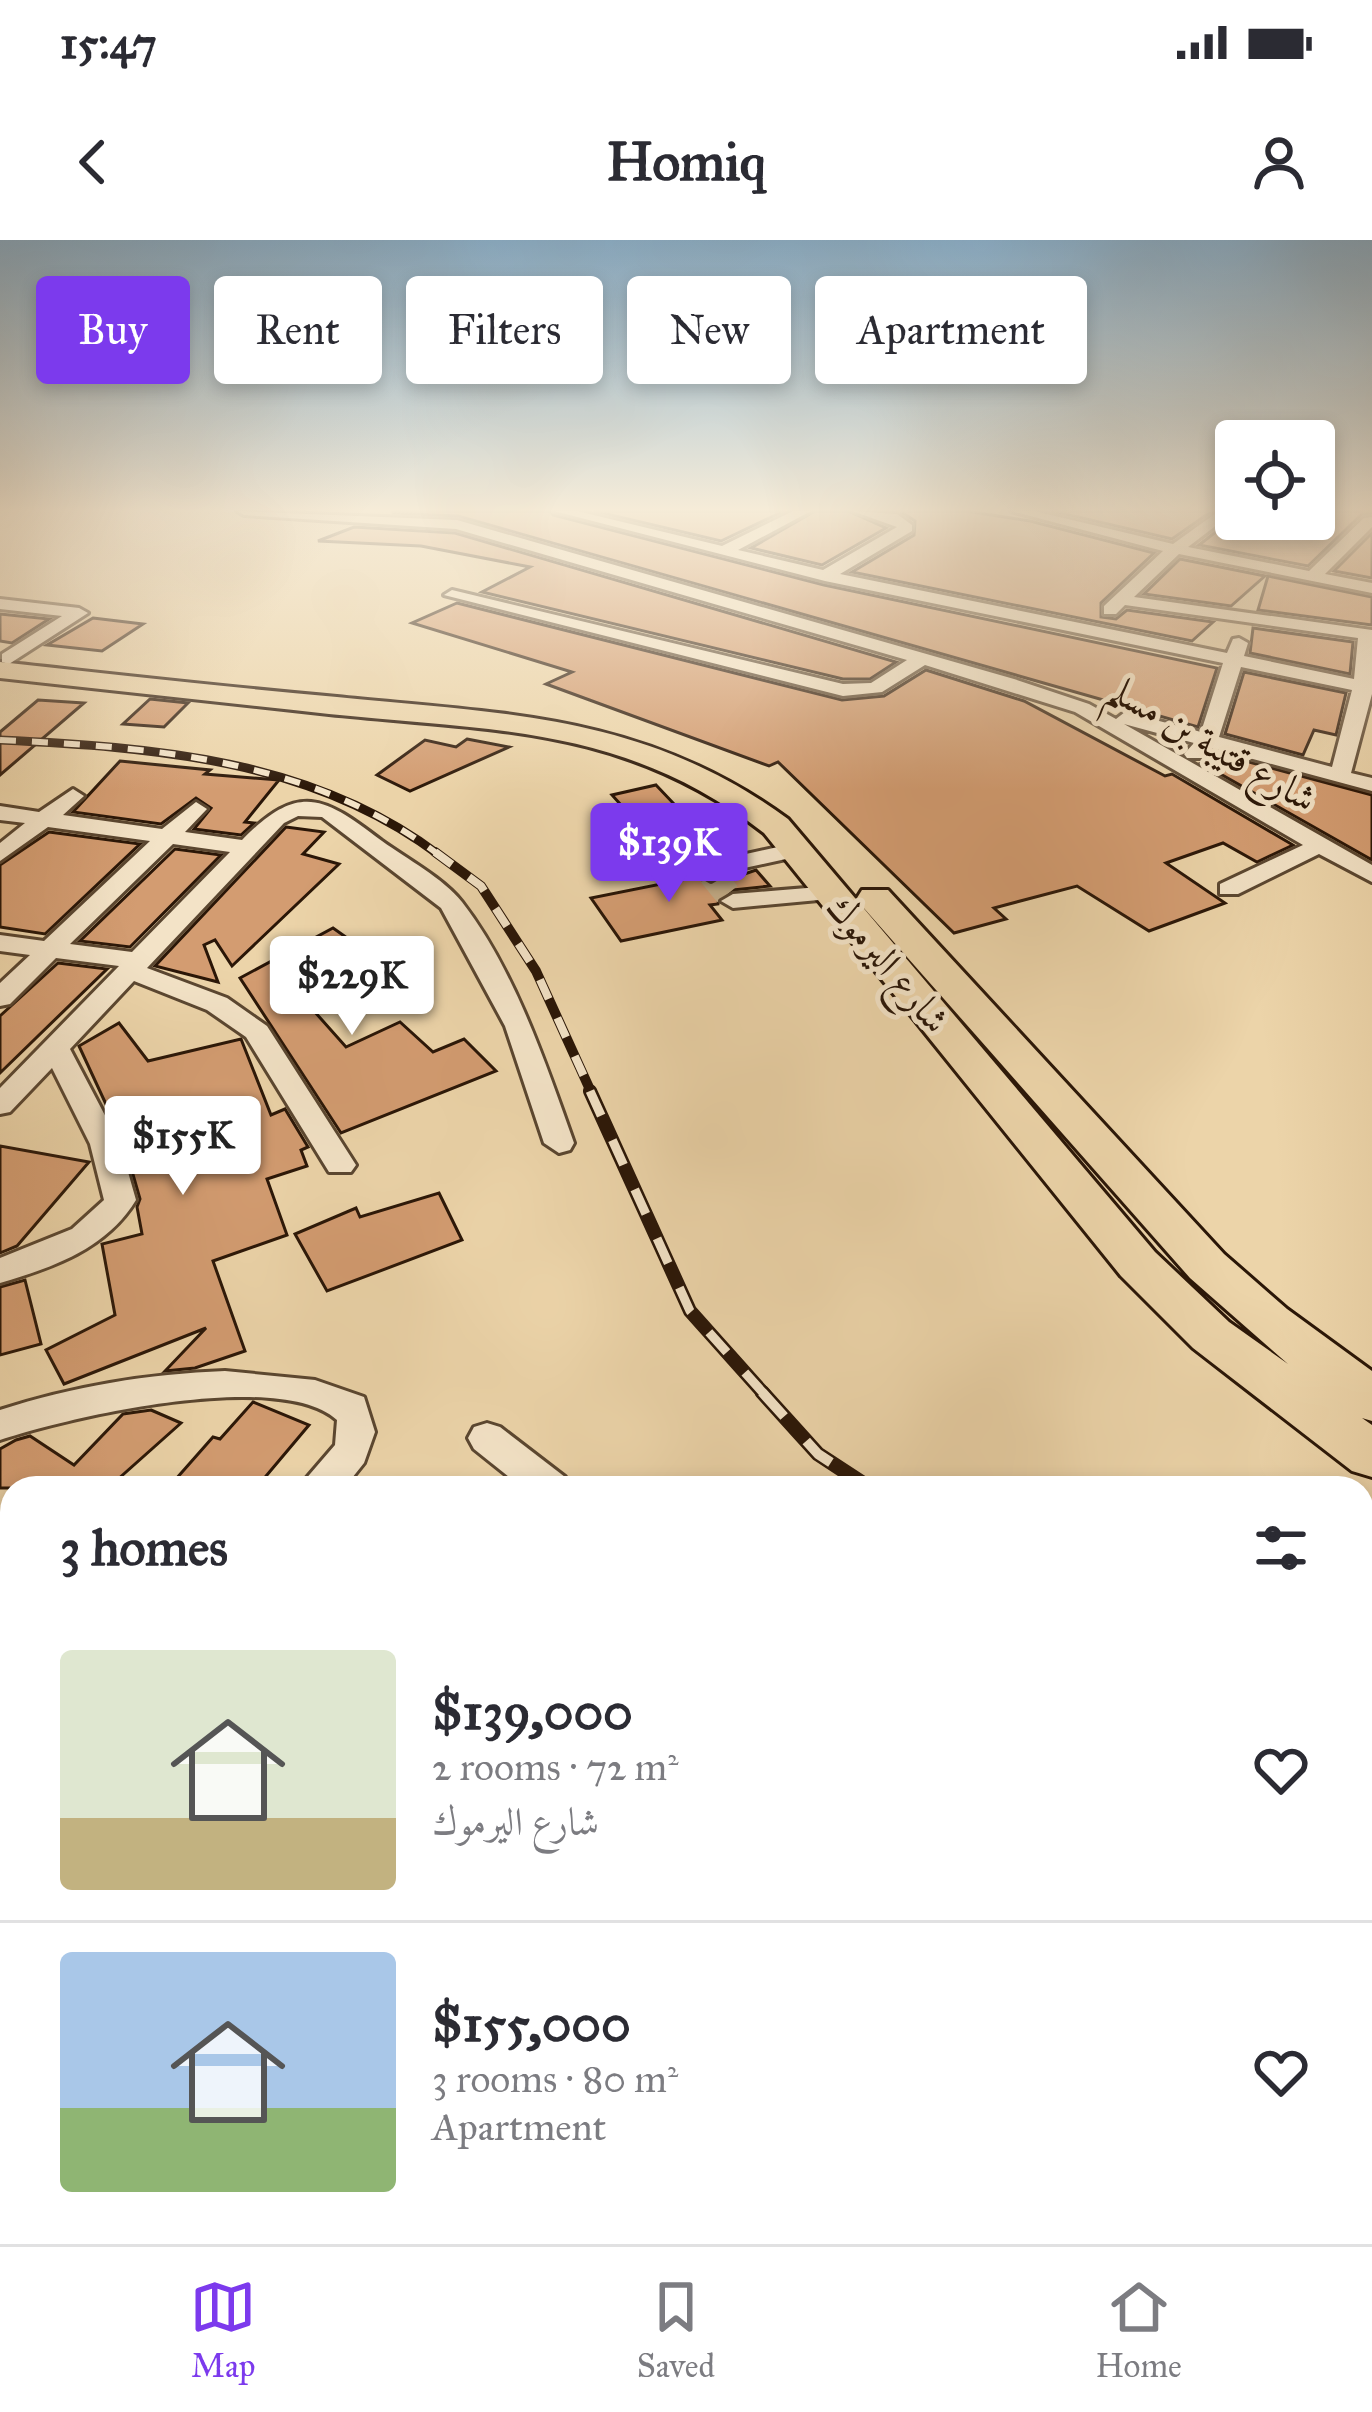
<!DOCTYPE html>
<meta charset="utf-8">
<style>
body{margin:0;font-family:"IM FELL Great Primer",Amiri,serif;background:#f2f2f3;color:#2b2b33;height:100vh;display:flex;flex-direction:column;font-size:45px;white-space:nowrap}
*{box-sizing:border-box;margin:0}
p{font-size:39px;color:#7c7c81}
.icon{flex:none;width:66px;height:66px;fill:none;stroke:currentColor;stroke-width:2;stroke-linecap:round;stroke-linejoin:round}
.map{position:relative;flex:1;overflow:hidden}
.side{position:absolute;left:0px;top:1236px;width:1374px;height:768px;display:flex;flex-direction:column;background:#fff;border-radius:36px 36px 0 0;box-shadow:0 6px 18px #0003}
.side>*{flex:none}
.top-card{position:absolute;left:36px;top:36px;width:1302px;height:108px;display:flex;gap:24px}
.tools{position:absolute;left:1215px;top:180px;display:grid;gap:24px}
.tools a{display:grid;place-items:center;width:120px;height:120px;border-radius:12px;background:#fff;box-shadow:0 6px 18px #0003;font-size:60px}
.price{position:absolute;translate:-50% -102px;padding:0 27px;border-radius:12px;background:#fff;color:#222;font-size:39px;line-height:78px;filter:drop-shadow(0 3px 6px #0008)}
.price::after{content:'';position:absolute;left:50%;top:72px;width:36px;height:27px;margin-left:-18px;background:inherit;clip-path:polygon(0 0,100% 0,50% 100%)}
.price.selected{background:#7c3aed;color:#fff}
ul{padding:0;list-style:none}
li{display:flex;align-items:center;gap:36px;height:300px;padding:0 60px}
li+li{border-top:3px solid #e1e1e2}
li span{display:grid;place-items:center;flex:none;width:336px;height:240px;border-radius:12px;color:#555}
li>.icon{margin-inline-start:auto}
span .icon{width:144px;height:144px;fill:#fffc;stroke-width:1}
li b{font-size:51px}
h2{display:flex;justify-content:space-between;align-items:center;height:144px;padding:0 60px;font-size:51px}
.chip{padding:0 42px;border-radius:12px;background:#fff;box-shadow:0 6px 18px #0003;font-size:42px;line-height:108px}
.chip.selected{background:#7c3aed;color:#fff}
.status{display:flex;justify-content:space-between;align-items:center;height:84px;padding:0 60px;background:#fff;direction:ltr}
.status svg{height:33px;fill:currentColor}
header{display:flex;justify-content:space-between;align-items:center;height:156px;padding:0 60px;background:#fff;font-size:54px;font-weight:700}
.tabs{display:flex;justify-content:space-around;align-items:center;height:168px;border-top:3px solid #e1e1e2;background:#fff;font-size:33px;color:#7c7c81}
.tabs a{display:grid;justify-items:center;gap:6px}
.tabs .selected{color:#7c3aed}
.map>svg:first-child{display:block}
.building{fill:#d39c71;stroke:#2a1607;stroke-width:3}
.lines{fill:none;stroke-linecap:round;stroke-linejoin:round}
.minor-tunnel{stroke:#c5ae89;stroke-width:26;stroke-dasharray:26 14;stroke-linecap:butt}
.minor-casing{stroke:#5a4630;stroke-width:6}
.highway-casing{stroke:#2a1607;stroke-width:6}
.minor{fill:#f3e3c7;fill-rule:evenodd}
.highway{fill:#ecd4a9;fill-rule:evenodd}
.rail-far4-casing{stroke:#2a1607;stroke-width:9}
.rail-far3-casing{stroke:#2a1607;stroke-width:10}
.rail-far2-casing{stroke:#2a1607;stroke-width:14}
.rail-far1-casing{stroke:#2a1607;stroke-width:15}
.rail-casing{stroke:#2a1607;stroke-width:18}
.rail-far4{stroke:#f3e3c7;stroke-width:6;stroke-dasharray:16;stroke-linecap:butt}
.rail-far3{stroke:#f3e3c7;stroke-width:8;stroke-dasharray:21;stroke-linecap:butt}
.rail-far2{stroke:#f3e3c7;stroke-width:9;stroke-dasharray:27;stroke-linecap:butt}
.rail-far1{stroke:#f3e3c7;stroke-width:10;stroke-dasharray:33;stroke-linecap:butt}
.rail{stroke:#f3e3c7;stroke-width:14;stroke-dasharray:42;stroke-linecap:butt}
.labels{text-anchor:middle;stroke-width:10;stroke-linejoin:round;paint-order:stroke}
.far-street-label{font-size:39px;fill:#2a1607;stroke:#f3e3c7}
</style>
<div class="status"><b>15:47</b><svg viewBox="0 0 49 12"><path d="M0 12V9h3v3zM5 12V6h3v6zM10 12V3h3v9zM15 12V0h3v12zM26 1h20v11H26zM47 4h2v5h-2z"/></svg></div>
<header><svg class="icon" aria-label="back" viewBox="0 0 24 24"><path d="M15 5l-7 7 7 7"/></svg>Homiq<svg class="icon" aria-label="person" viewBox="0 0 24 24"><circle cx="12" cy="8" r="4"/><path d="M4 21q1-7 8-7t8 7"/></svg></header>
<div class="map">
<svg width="1372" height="2004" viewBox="0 0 1372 2004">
<rect width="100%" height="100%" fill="#ecd4a9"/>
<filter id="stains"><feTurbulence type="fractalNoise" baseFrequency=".00167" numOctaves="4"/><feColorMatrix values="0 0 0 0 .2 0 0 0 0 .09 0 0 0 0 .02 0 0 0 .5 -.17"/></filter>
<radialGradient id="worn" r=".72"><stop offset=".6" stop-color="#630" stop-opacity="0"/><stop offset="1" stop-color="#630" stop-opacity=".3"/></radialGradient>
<g class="building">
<path d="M398 271H550L553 275 824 345 1217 428 1198 487 458 276 392 273Z"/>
<path d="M594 271H784L721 301Z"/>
<path d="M815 271H848L886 288 822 325 751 308Z"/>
<path d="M900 271H966L1030 281 1154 313 1101 363V377L1116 379 1127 370 1213 382 1192 401 852 332 914 295 915 281Z"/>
<path d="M1052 271H1212L1172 299Z"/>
<path d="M1314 271H1372V273L1361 275 1308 326 1199 305 1236 276 1314 279Z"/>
<path d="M354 287 455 293 896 422 870 439H843L482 352 530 327 421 306 318 301Z"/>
<path d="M1372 293V338L1334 331Z"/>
<path d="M1180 319 1265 336 1231 366 1144 354Z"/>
<path d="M1268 336 1372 357V385L1258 370Z"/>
<path d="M457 363 842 460 884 456 926 430 1024 461 1165 536 1172 534 1293 605 1257 622 1223 603 1166 623 1225 663 1149 691 1077 646 994 668 1006 679 954 693 778 522 769 526 546 444 572 432 412 383Z"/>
<path d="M0 374 49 379 12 403 0 401Z"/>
<path d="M93 378 143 384 102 411 47 405Z"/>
<path d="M1253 388 1353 402 1350 434 1250 413Z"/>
<path d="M1244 432 1346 453 1336 495 1314 490 1303 515 1225 494Z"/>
<path d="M150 459 188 463 164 487 123 484Z"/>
<path d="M38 460 84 463 0 535V492Z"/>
<path d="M467 499 509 507 410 551 377 535 425 500 456 507Z"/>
<path d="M1219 514 1372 555V620L1201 523Z"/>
<path d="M120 521 210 530 205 534 279 540 245 582 254 583 241 595 194 589 211 568 196 558 161 584 73 572Z"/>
<path d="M656 545 675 565 630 575 612 555Z"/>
<path d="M286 587 324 592 303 614 339 624 232 726 215 700 204 705 218 742 155 726Z"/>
<path d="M49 592 140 604 45 694 0 687V625Z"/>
<path d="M175 609 221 615 130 707 80 701Z"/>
<path d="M756 630 770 646 733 650 719 657 718 664 710 665 722 680 621 701 591 658 696 637 713 645Z"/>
<path d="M333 688 381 722 306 762 346 807 400 782 433 812 464 799 496 831 341 893 240 738Z"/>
<path d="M58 723 107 729 0 833V776Z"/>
<path d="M119 783 148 821 241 799 271 875 285 869 308 907 301 910 307 926 267 939 287 995 213 1021 245 1111 195 1128 165 1131 206 1088 64 1144 46 1110 115 1075 102 1004 142 994 137 967 140 959 124 903 79 806Z"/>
<path d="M0 906 89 922 17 1006 0 1013Z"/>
<path d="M439 953 462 1000 327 1051 295 994 356 968 360 977Z"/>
<path d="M25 1040 41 1104 0 1115V1047Z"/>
<path d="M253 1162 309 1185 256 1248H168L213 1197 220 1199Z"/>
<path d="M151 1170 181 1183 108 1248H0V1209L16 1200 30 1196 74 1225 123 1174Z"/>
</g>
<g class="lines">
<path class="minor-tunnel" d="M711 634 733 661"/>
<defs>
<g id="minor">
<path d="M237 271 457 280 1014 439 1089 464 1116 479 1125 472 1201 492 1223 423 825 341 554 271H577L722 306 793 271H811L738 310 823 330 897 287 852 271 897 274 912 285V291L840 334 1227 413 1233 399 1239 398 1248 403 1244 416 1354 439 1358 398 1125 365 1116 374H1104V366L1163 311 1011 271H1034L1173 304 1219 271H1235L1188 307 1309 331 1364 278 1372 277V287L1325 334 1372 343V353L1179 314 1134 357 1372 390V454L1351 533 1372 538V551L1212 508 1201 518H1187L1184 514 1194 503 1124 484 1372 625V642L1319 614 1238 654H1220V644L1303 605 1075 472 925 425 882 452 843 456 444 355 452 350 843 444 871 443 907 420 456 289 244 275ZM1241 427 1352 450 1332 527 1219 497Z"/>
<path d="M0 359 79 368 88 373 9 424 2 422V414L62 376 0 369Z"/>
<path d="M73 549 84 556 63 575 162 589 196 562 207 569 185 592 242 600C299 542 323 556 382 601 407 619 443 638 462 662 514 729 546 824 574 903L570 910 559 913 544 903 505 786 441 668 322 577 298 576 284 583 147 728 227 758 267 786 356 925 351 932H329L246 797 207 770 134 741 70 809 120 904 136 960C106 1009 54 1027 0 1043V1018L72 989 104 960 90 904 52 828 10 872 0 874V848L119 726 56 718 10 764 0 766V743L30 715 0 711V695L44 701 150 601 48 587 0 621V603L25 583 0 580V566L39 572ZM173 604 230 612 132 712 70 704Z"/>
<path d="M796 603 808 610 804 615 726 632 711 641 699 634 710 622Z"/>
<path d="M831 646 843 653 840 658 733 668 721 661 733 654Z"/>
<path d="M225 1131 315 1140 364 1157 375 1192 364 1223 344 1248H298L335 1205 337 1180C279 1128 69 1177 0 1200V1170C74 1146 148 1134 225 1131Z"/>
<path d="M487 1183 500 1187 565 1237 571 1248H523L474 1209 468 1198 474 1187Z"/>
<path d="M12 1494V1543L0 1548V1499Z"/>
<path d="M12 1970V1992H57L52 2004H0V1980Z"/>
<path d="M1180 1992H1238L1241 2004H1183Z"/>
</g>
<path id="highway" d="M0 422C112 434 224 447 337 457 505 474 645 474 788 579L1155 1012 1229 1082 1288 1124 1190 1038 862 666 857 658 862 650H888L1224 1014 1287 1069 1372 1131V1181L1362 1178 1372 1185V1237L1352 1231 1193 1108 1121 1036 764 593C625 486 496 491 329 474 219 462 110 450 0 438Z"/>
</defs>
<use href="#minor" class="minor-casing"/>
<use href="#highway" class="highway-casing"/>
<use href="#minor" class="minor"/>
<use href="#highway" class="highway"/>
<defs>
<path id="rail-far4" d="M0 500C153 507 312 519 439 615"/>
<path id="rail-far3" d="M435 612 481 646 536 731 592 854"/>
<path id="rail-far2" d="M590 851 690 1071 765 1155"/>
<path id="rail-far1" d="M762 1152 818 1214 870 1248"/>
<path id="rail" d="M1362 1666 1372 1677"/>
</defs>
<use href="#rail-far4" class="rail-far4-casing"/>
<use href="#rail-far3" class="rail-far3-casing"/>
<use href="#rail-far2" class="rail-far2-casing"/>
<use href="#rail-far1" class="rail-far1-casing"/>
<use href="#rail" class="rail-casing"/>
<use href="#rail-far4" class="rail-far4"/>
<use href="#rail-far3" class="rail-far3"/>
<use href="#rail-far2" class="rail-far2"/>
<use href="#rail-far1" class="rail-far1"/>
<use href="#rail" class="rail"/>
</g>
<linearGradient id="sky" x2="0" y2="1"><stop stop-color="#8ab4d3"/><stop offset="0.49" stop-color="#f6ecd8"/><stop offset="1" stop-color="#f6ecd8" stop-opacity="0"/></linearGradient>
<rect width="1372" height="551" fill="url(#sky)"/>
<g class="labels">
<g class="far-street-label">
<text transform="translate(1213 503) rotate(30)" y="14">شارع قتيبة بن مسلم</text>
<text transform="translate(889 723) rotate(50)" y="14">شارع اليرموك</text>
</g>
</g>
<rect width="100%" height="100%" filter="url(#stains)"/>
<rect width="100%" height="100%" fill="url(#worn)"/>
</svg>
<div class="tools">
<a><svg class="icon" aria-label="locate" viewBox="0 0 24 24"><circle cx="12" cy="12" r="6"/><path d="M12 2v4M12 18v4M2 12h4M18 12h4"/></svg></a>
</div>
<b class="price selected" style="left:669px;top:665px">$139K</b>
<b class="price" style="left:352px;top:798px">$229K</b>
<b class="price" style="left:183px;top:958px">$155K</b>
<div class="top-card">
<a class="chip selected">Buy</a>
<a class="chip">Rent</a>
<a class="chip">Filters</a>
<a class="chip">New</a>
<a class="chip">Apartment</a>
</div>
<section class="side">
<h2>3 homes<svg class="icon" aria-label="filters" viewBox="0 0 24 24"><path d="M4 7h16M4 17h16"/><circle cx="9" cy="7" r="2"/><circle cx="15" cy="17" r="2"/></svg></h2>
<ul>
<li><span style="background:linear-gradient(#dfe7d0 70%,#c2b280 0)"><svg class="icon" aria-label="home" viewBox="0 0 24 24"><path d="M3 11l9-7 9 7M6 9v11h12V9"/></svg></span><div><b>$139,000</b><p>2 rooms · 72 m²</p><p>شارع اليرموك</p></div><svg class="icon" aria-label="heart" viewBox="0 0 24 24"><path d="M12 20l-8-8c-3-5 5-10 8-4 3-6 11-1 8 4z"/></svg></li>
<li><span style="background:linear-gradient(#a9c7e8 65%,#8fb573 0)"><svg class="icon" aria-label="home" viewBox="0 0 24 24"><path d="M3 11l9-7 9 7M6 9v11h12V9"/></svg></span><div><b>$155,000</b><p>3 rooms · 80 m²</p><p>Apartment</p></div><svg class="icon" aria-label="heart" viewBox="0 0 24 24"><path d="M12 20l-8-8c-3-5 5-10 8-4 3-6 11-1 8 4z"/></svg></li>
</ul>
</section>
</div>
<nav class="tabs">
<a class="selected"><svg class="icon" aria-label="map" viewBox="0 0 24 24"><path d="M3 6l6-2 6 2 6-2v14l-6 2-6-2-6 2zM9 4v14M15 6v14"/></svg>Map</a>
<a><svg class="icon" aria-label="saved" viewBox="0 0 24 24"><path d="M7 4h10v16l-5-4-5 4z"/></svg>Saved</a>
<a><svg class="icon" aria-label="home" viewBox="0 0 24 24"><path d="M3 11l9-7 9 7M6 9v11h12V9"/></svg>Home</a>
</nav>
